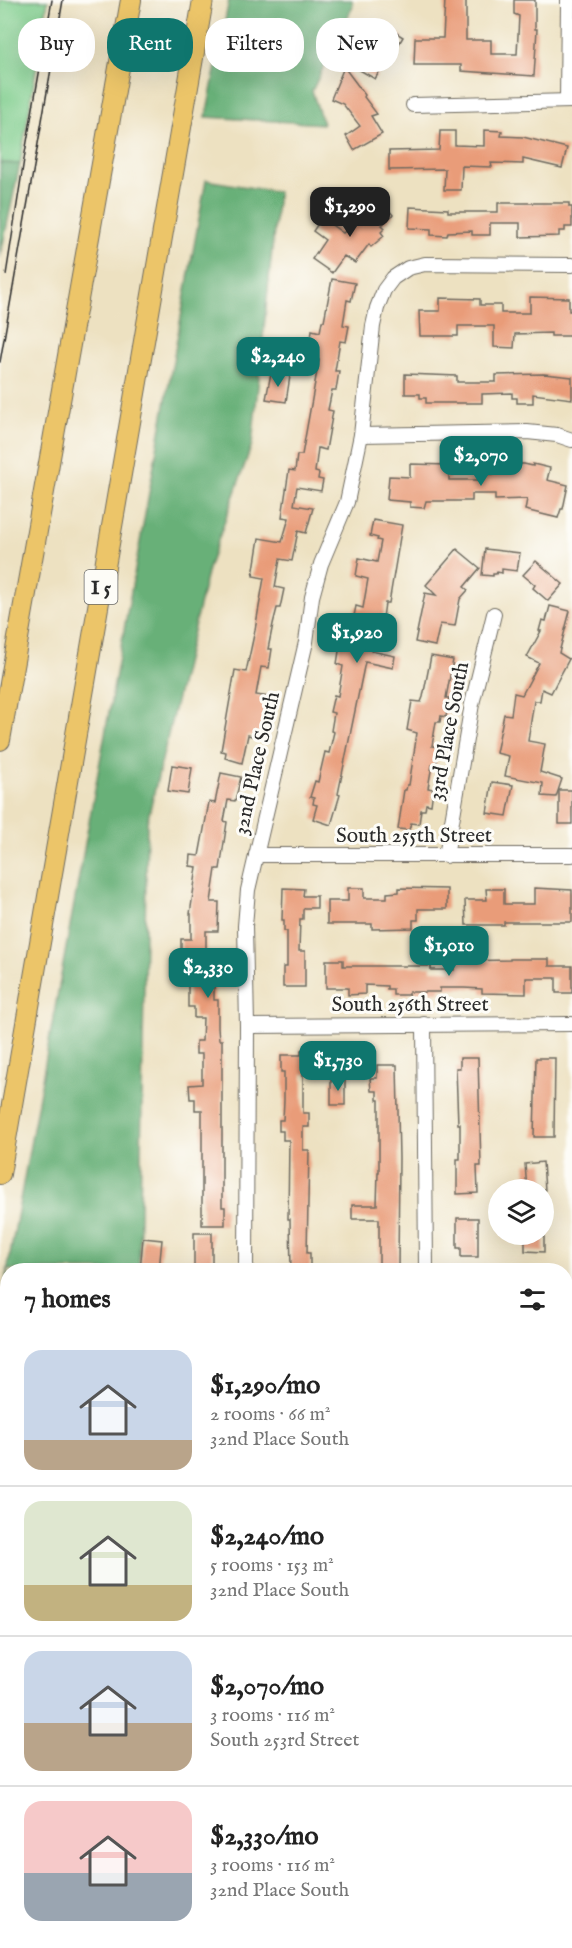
<!DOCTYPE html>
<meta charset="utf-8">
<style>
body{margin:0;font-family:"IM FELL English",serif;background:#f2f2f2;color:#222;height:100vh;display:flex;flex-direction:column;font-size:22px;white-space:nowrap}
*{box-sizing:border-box;margin:0}
p{font-size:20px;color:#767676}
.icon{flex:none;width:33px;height:33px;fill:none;stroke:currentColor;stroke-width:2;stroke-linecap:round;stroke-linejoin:round}
.map{position:relative;flex:1;overflow:hidden}
.panel{position:absolute;left:0px;top:1263px;width:573px;height:686px;display:flex;flex-direction:column;background:#fff;border-radius:24px 24px 0 0;box-shadow:0 6px 24px #0002}
.panel>*{flex:none}
.banner{position:absolute;left:18px;top:18px;width:537px;height:54px;display:flex;gap:12px}
.tools{position:absolute;left:488px;top:1179px;display:grid;gap:12px}
.tools a{display:grid;place-items:center;width:66px;height:66px;border-radius:50%;background:#fff;box-shadow:0 6px 24px #0002;font-size:30px}
.price{position:absolute;translate:-50% -51px;padding:0 14px;border-radius:12px;background:#0f766e;color:#fff;font-size:20px;line-height:39px;filter:drop-shadow(0 2px 3px #0008)}
.price::after{content:'';position:absolute;left:50%;top:36px;width:18px;height:14px;margin-left:-9px;background:inherit;clip-path:polygon(0 0,100% 0,50% 100%)}
.price.on{background:#222;color:#fff}
ul{padding:0;list-style:none}
li{display:flex;align-items:center;gap:18px;height:150px;padding:0 24px}
li+li{border-top:2px solid #e0e0e0}
li span{display:grid;place-items:center;flex:none;width:168px;height:120px;border-radius:18px;color:#555}
li>.icon{margin-inline-start:auto}
span .icon{width:72px;height:72px;fill:#fffc;stroke-width:1}
li b{font-size:26px}
h2{display:flex;justify-content:space-between;align-items:center;height:72px;padding:0 24px;font-size:26px}
.pill{padding:0 21px;border-radius:24px;background:#fff;box-shadow:0 6px 24px #0002;font-size:21px;line-height:54px}
.pill.on{background:#0f766e;color:#fff}
.map>svg:first-child{display:block}
.green{fill:#7fcd8d;stroke:#557c5c;stroke-width:1.5}
.forest{fill:#67b078;stroke:#496e52;stroke-width:1.5}
.building{fill:#e99c79}
.lines{fill:none;stroke-linecap:round;stroke-linejoin:round}
.minor-casing{stroke:#6f6b60;stroke-width:16}
.major-casing{stroke:#6f6b60;stroke-width:19}
.highway-casing{stroke:#6f6b60;stroke-width:22}
.minor{stroke:#fff;stroke-width:14}
.major{stroke:#ecc569;stroke-width:16}
.highway{stroke:#ecc569;stroke-width:20}
.tram{stroke:#2b2b2b;stroke-width:1.5}
.labels{text-anchor:middle;stroke-width:6;stroke-linejoin:round;paint-order:stroke}
.shield{fill:#fdfcf7;stroke:#6a6a68;stroke-width:1.5}
.shield-label{font-size:20px;font-weight:bold;fill:#2b2b2b}
.street-label{font-size:21px;fill:#2b2b2b;stroke:#fdfcf7}
</style>
<div class="map">
<svg width="572" height="1948" viewBox="0 0 572 1948">
<rect width="100%" height="100%" fill="#fdfcf7"/>
<filter id="ink" filterUnits="userSpaceOnUse"><feTurbulence type="fractalNoise" baseFrequency=".0167" numOctaves="2"/><feDisplacementMap in="SourceGraphic" scale="12" xChannelSelector="R" yChannelSelector="G"/><feConvolveMatrix kernelMatrix="1 2 1 2 8 2 1 2 1" color-interpolation-filters="sRGB"/></filter>
<filter id="wash" filterUnits="userSpaceOnUse"><feTurbulence type="fractalNoise" baseFrequency=".008" numOctaves="4" result="noise"/><feDisplacementMap in="SourceGraphic" scale="24" xChannelSelector="R" yChannelSelector="G"/><feGaussianBlur stdDeviation="1.35" result="paint"/><feColorMatrix in="noise" values="0 0 0 0 0 0 0 0 0 0 0 0 0 0 0 0 0 1.4 0 .05"/><feComposite in="paint" operator="in"/></filter>
<g filter="url(#wash)">
<rect width="100%" height="100%" fill="#ede1c1"/>
<path class="green" d="M0 0H48L20 164 0 163Z"/>
<g class="forest">
<path d="M229 0H352L353 6 312 91 323 124 206 117Z"/>
<path d="M0 163 20 164 0 258Z"/>
<path d="M206 180 278 192 252 444 208 569 147 822 139 1270H8L7 1603 0 1602V1310Z"/>
<path d="M0 1645 8 1646V1941H370L380 1948H0Z"/>
<path d="M572 1745V1925L566 1932V1747Z"/>
</g>
<g id="blocks">
<g class="building">
<path d="M445 0H466V40H491V54H517L519 16 514 14V0H535V29H537L534 76 461 71V65H414L415 38H443Z"/>
<path d="M387 27 403 37 390 59 388 57 375 79 358 69 369 51 362 46 369 34 377 38 383 28 385 30Z"/>
<path d="M344 67 365 95 364 97 377 114 371 116 382 134 354 150 346 136 360 126 343 104 331 99Z"/>
<path d="M484 130 502 131 501 136 523 137 567 148 562 168 523 159V164L491 163 492 167 462 166 461 190H444L445 169 389 170V151L439 150 440 131H455V145L484 146Z"/>
<path d="M381 201 393 215 382 225 385 228 381 232 384 236 371 247 369 244 355 263 344 256 332 273 312 259 325 240 313 231 322 218 343 233Z"/>
<path d="M498 203H569V207H572V227H565V231H559V236L520 237V223H490V235H472V231L448 232 447 236 431 235V229L409 228 410 207 448 209V212H498Z"/>
<path d="M332 279 355 283 351 301 347 300 343 325 349 326 346 342 340 341 335 371H339L336 390H332L328 410 333 411 326 450 318 448 315 472 319 473 318 479 323 480 321 491 297 487 294 505 313 508 306 533 298 531 292 561 280 559 275 587 284 589 280 608H277L273 624 268 649H272L269 668 261 667 256 695 269 697 266 715 260 738 248 735 242 763 225 758 226 752 221 751 235 670 246 672 255 630 264 578 253 576 259 538 282 542 289 518 282 517 289 470 295 471 297 455H302L319 360 309 358 312 330 320 332 322 321H324Z"/>
<path d="M530 297 569 298V311H572V336H551V333L515 334 514 348 494 347V326H458V336H420L419 311H440V298L480 299V305H501V313H530Z"/>
<path d="M271 373 290 376 286 402 266 399Z"/>
<path d="M405 374 457 376V382H496V375L544 374 572 377V399L533 394V403H517V398H512V393L482 394V403H426V398H420V394H405Z"/>
<path d="M410 464 449 465V480H479V474H494V469H500V464H524L533 466V464L550 468 547 480 568 485 563 509H561L558 518 525 510 527 499 495 500V494H472V501H426L424 508 410 507V502L387 500 389 476 410 477Z"/>
<path d="M373 520 402 525 389 603H385L382 625 375 624 371 651 395 656 393 668 365 662 338 794 340 795 331 825 313 819 317 805 313 804 314 798 310 797 315 781 318 782 325 752 329 753 334 732 331 731 334 713 330 712 334 695 338 696 343 666 337 664 343 626 348 627 349 620 353 621 356 606 363 608 368 579 356 576 359 558 377 562 381 541 377 540 378 538 370 536Z"/>
<path d="M457 549 480 568 464 587 468 590 460 599 455 626 440 624 435 646 415 642 425 593 436 595 426 585Z"/>
<path d="M485 549 520 553 517 571 502 569V573L497 572 496 574H493V576L482 575Z"/>
<path d="M536 561 563 584 548 601 533 588 535 585 523 575Z"/>
<path d="M550 606 570 611 559 653 569 659 551 693 542 689 540 701H534L528 741 545 744 540 772 562 779 556 797 542 796 543 783 505 776 509 756 496 753 504 714 511 715 514 693 522 695 539 663 527 657 541 631H539L542 620 546 621Z"/>
<path d="M431 656 453 660 446 698H449L446 717 441 716 440 722H436L432 746 439 747 436 765H432L428 788 433 789 431 805 426 804 425 810H421L419 824 411 823 409 830 398 829 404 790H406L407 785H409L417 733 407 730 412 701 421 702 423 697Z"/>
<path d="M172 765 192 768 188 794 168 791Z"/>
<path d="M221 773 241 777 235 801 228 800 224 821 227 822 220 869H216L211 902H219L218 931H206V960H219V978H214V1000H218V1028L219 1040H222V1207H225V1225H202V1110H195V1099H190L189 1085 202 1084V1054H196V1041H202L203 1018H194V1007H188V978H181V939H191V914H190L197 867 190 866 191 855 199 856 209 802 215 803Z"/>
<path d="M492 782 513 785 507 816 487 813Z"/>
<rect x="559" y="790" width="13" height="34"/>
<path d="M283 888 304 889 303 896H317V908H305L303 910V919H300L299 951H305V987H283V967H287V931H284V920H282Z"/>
<path d="M348 888H364V898H387V893L399 892V888L447 889V909H418V920H413V928L372 929V924H327V901H348Z"/>
<path d="M534 888 572 890V922H504V925H466L465 900H487L486 889H504V904H534Z"/>
<path d="M510 959H549V966H572V993H556V978H526V994L482 993V989L464 988H440V992H409V995H393V989H387V986L365 985V994L348 995V988H326V960H343V966H431V970H454V961L510 960Z"/>
<path d="M301 1050H312V1074H303V1113H309V1127H303V1150H309L307 1253H310V1270H291L290 1219H288L289 1140H283V1131H279V1120H283L284 1100V1072H281V1055H301Z"/>
<path d="M460 1058H478L481 1166H477L478 1193 457 1194V1159H460V1124H458L456 1068H460Z"/>
<path d="M536 1058H555L554 1137H534Z"/>
<path d="M377 1065H397L399 1158 398 1270H379V1219H352V1205H377L378 1172H379V1100H377V1091H371L370 1078H377Z"/>
<rect x="331" y="1080" width="14" height="25"/>
<path d="M543 1162 545 1190H527L525 1164Z"/>
<path d="M457 1218H478V1257H461V1248H457Z"/>
<path d="M194 1233H212V1266H210V1270H194Z"/>
<path d="M525 1234H544V1252L525 1251Z"/>
<path d="M143 1238 162 1240 159 1270H140Z"/>
</g>
</g>
</g>
<g filter="url(#ink)">
<use href="#blocks" fill-opacity="0" stroke="#6f6b60" stroke-width="1.5"/>
<g class="lines">
<defs>
<g id="minor">
<path d="M567 101 568 0"/>
<path d="M413 105 572 101"/>
<path d="M361 435 527 432 557 435 572 440"/>
<path d="M256 855H572"/>
<path d="M446 856 472 704 494 614"/>
<path d="M424 1024 426 1270"/>
<path d="M247 1026 572 1024"/>
<path d="M246 1270 247 1026 245 926 248 890 306 642 312 597 321 564 347 502 361 435 373 326 377 308 384 290 393 278 408 268 425 264 572 265"/>
</g>
<g id="major">
<path d="M0 1625 8 1627"/>
<path d="M566 1640 572 1639"/>
</g>
<g id="highway">
<path d="M0 740 131 0"/>
<path d="M0 1174 203 0"/>
</g>
</defs>
<use href="#minor" class="minor-casing"/>
<use href="#major" class="major-casing"/>
<use href="#highway" class="highway-casing"/>
<use href="#minor" class="minor"/>
<use href="#major" class="major"/>
<use href="#highway" class="highway"/>
<g class="tram">
<path d="M6 275 25 153 52 0"/>
<path d="M0 362 63 0"/>
</g>
</g>
</g>
<g class="labels">
<rect class="shield" x="84.5" y="570" width="33" height="34" rx="4.5"/>
<g class="shield-label">
<text x="101" y="594">I 5</text>
</g>
<g class="street-label">
<text transform="translate(448 731) rotate(-79)" y="7">33rd Place South</text>
<text transform="translate(256 763) rotate(-77)" y="7">32nd Place South</text>
<text x="414" y="842">South 255th Street</text>
<text x="410" y="1011">South 256th Street</text>
</g>
</g>
</svg>
<div class="tools">
<a><svg class="icon" aria-label="layers" viewBox="0 0 24 24"><path d="M12 4l9 5-9 5-9-5zM3 14l9 5 9-5"/></svg></a>
</div>
<b class="price on" style="left:350px;top:238px">$1,290</b>
<b class="price" style="left:278px;top:388px">$2,240</b>
<b class="price" style="left:481px;top:487px">$2,070</b>
<b class="price" style="left:357px;top:664px">$1,920</b>
<b class="price" style="left:449px;top:977px">$1,010</b>
<b class="price" style="left:208px;top:999px">$2,330</b>
<b class="price" style="left:338px;top:1092px">$1,730</b>
<div class="banner">
<a class="pill">Buy</a>
<a class="pill on">Rent</a>
<a class="pill">Filters</a>
<a class="pill">New</a>
</div>
<section class="panel">
<h2>7 homes<svg class="icon" aria-label="filters" viewBox="0 0 24 24"><path d="M4 7h16M4 17h16"/><circle cx="9" cy="7" r="2"/><circle cx="15" cy="17" r="2"/></svg></h2>
<ul>
<li><span style="background:linear-gradient(#c9d6e8 75%,#b9a48a 0)"><svg class="icon" aria-label="home" viewBox="0 0 24 24"><path d="M3 11l9-7 9 7M6 9v11h12V9"/></svg></span><div><b>$1,290/mo</b><p>2 rooms · 66 m²</p><p>32nd Place South</p></div></li>
<li><span style="background:linear-gradient(#dfe7d0 70%,#c2b280 0)"><svg class="icon" aria-label="home" viewBox="0 0 24 24"><path d="M3 11l9-7 9 7M6 9v11h12V9"/></svg></span><div><b>$2,240/mo</b><p>5 rooms · 153 m²</p><p>32nd Place South</p></div></li>
<li><span style="background:linear-gradient(#c9d6e8 60%,#b9a48a 0)"><svg class="icon" aria-label="home" viewBox="0 0 24 24"><path d="M3 11l9-7 9 7M6 9v11h12V9"/></svg></span><div><b>$2,070/mo</b><p>3 rooms · 116 m²</p><p>South 253rd Street</p></div></li>
<li><span style="background:linear-gradient(#f6c9c9 60%,#9aa5b1 0)"><svg class="icon" aria-label="home" viewBox="0 0 24 24"><path d="M3 11l9-7 9 7M6 9v11h12V9"/></svg></span><div><b>$2,330/mo</b><p>3 rooms · 116 m²</p><p>32nd Place South</p></div></li>
</ul>
</section>
</div>
